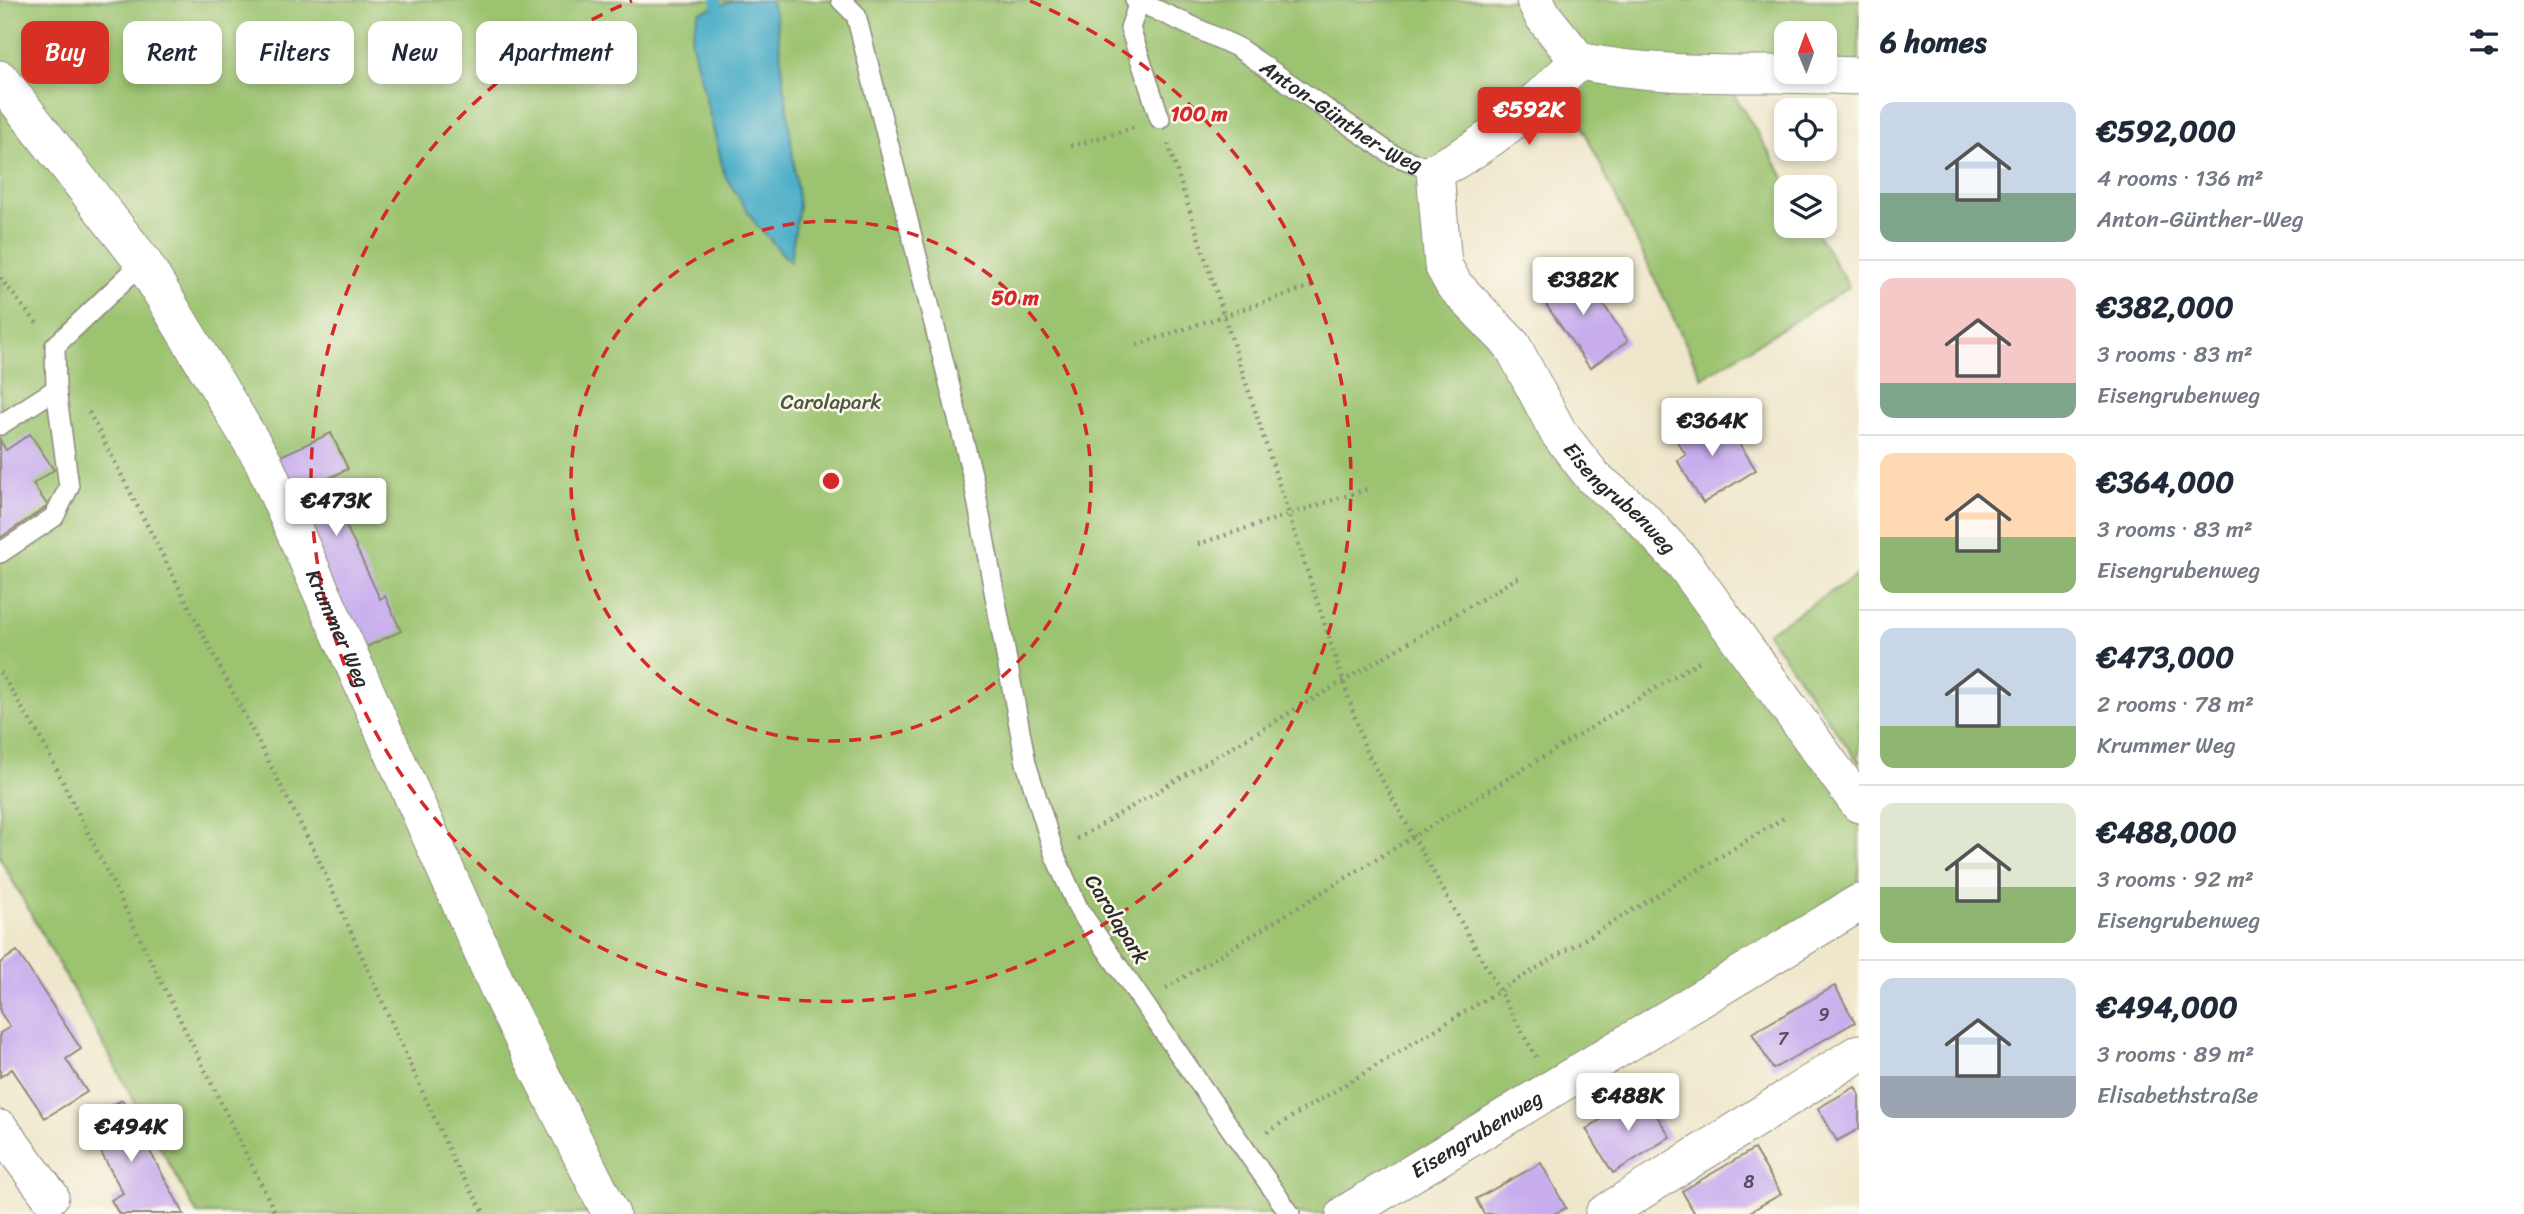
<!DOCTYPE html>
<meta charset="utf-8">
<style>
body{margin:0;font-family:Sriracha,sans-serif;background:#f2f2f3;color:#1f2937;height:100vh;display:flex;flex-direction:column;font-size:26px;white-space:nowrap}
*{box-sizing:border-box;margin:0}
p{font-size:23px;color:#747a83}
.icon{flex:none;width:38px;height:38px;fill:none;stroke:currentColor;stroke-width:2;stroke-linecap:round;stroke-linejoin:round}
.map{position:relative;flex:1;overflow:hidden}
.side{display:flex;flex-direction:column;background:#fff;width:665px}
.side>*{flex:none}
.guide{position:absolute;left:21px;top:21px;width:665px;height:63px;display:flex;gap:14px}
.needle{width:46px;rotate:359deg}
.fabs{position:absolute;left:1774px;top:21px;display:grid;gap:14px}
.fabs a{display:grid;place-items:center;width:63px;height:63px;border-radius:14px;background:#fff;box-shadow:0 4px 10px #0003;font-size:35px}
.price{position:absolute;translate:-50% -60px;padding:0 16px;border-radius:7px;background:#fff;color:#222;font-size:23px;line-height:46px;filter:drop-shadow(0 2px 4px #0008)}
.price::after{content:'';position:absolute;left:50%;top:42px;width:21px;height:16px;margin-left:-10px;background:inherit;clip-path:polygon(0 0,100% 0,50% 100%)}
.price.on{background:#d93025;color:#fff}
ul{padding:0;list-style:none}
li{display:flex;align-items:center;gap:21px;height:175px;padding:0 21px}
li+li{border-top:2px solid #e0e1e3}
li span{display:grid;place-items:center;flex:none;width:196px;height:140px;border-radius:14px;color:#555}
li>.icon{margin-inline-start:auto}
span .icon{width:84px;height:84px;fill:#fffc;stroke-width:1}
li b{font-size:30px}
h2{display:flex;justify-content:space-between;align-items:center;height:84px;padding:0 21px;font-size:30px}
.chip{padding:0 24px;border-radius:14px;background:#fff;box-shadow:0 4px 10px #0003;font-size:24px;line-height:63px}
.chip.on{background:#d93025;color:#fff}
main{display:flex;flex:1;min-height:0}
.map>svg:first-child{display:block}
.green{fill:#9bc36f;stroke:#63774d;stroke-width:2;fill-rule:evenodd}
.water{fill:#47acc6;stroke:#396c78;stroke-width:2}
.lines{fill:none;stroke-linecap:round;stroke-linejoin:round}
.stream{stroke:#47acc6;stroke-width:10}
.building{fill:#c7adee}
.lane-casing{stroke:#8d897b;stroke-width:22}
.street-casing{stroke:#8d897b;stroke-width:39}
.path{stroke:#8d897b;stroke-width:4.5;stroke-dasharray:2 5;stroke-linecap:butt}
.lane{stroke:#fff;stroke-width:19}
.street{stroke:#fff;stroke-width:37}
.ring{fill:none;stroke:#d62828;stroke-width:3.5;stroke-dasharray:12 9}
.labels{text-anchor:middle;stroke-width:5;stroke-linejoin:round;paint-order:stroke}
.number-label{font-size:18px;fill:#524c5c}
.street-label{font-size:21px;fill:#2b2b2b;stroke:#fbf7ec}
.park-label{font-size:21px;fill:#4d593f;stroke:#fbf7ec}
.centre{fill:#d62828;stroke:#fbf7ec;stroke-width:3.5}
.ring-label{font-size:21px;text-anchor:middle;font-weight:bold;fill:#d62828;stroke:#fbf7ec;stroke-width:5;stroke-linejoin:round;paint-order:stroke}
</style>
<main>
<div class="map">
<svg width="1859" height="1214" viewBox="0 0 1859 1214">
<rect width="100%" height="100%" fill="#fbf7ec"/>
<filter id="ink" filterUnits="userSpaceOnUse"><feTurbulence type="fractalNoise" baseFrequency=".0143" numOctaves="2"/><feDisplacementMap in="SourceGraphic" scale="14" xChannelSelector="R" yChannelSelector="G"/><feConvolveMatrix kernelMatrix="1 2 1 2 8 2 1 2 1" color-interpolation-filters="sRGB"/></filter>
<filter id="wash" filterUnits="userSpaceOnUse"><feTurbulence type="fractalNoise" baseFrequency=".00686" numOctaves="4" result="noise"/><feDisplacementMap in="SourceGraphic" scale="28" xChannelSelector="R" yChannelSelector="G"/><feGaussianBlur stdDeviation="1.57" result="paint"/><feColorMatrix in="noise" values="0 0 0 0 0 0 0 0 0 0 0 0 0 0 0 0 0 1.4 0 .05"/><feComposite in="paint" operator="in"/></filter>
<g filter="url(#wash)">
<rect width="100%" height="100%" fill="#efe7cb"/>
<g class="green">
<path d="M0 0H1859V76L1721 73 1790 187H1787V226H1813L1849 287 1702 378 1563 86 1435 172 1443 265 1859 814V897L1335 1214H197L0 858ZM1787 33H1825V72H1787Z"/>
<path d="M1859 574V763L1767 633Z"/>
</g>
<path class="water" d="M736 0H770L776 16 799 206 790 262 756 224 725 176 691 40 699 12Z"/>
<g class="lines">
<path class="stream" d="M716 0 717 4"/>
</g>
<g id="blocks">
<g class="building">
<path d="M1577 265 1628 341 1590 368 1538 293Z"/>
<path d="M1714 412 1726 433 1731 430 1756 470 1703 503 1677 460 1686 455 1674 437Z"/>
<path d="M331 433 348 469 325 480 380 599 385 596 401 631 362 649 274 459Z"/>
<path d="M30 434 54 470 33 484 48 506 0 538V440L6 450Z"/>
<path d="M17 951 81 1049 66 1059 87 1092 45 1118 12 1069 0 1077V1033L10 1027 0 1012V963Z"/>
<path d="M1835 986 1855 1022 1773 1069 1752 1033Z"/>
<path d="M1855 1087 1859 1094V1129L1837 1141 1818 1108Z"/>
<path d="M1643 1093 1670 1137 1613 1173 1586 1129Z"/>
<path d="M122 1100 184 1214H119L111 1200 123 1193 84 1121Z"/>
<path d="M1754 1149 1781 1194 1746 1214H1695L1682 1191Z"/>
<path d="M1541 1163 1566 1208 1554 1214H1484L1476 1199Z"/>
</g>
</g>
</g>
<g filter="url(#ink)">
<use href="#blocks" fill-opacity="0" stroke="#8d897b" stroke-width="2"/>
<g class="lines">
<defs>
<g id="lane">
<path d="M841 0 856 15 973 478 1026 763 1055 856 1079 910 1290 1214"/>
<path id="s1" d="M1135 0 1237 47 1391 154 1435 171"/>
<path d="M1139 2 1130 28 1160 119"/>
<path d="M0 425 56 389"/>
<path d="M0 553 54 517 69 487 56 389 55 346 143 262"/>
</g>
<g id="street">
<path d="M1535 0 1543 16 1579 61"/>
<path id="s2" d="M1579 61C1534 104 1492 144 1435 171L1443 265 1454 285 1512 345 1558 432 1594 478 1638 514 1685 565 1859 804"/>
<path d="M1579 61C1671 80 1765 71 1859 76"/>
<path id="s3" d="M0 79 143 262 263 461 505 1003 611 1214"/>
<path d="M0 1129 50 1196"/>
<path id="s4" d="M1345 1214 1859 903"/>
<path d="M1604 1214 1859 1053"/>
</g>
</defs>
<use href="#lane" class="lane-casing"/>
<use href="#street" class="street-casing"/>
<g class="path">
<path d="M1168 144 1366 751 1536 1057"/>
<path d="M1071 146 1136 127"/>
<path d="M0 278 39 326"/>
<path d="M1137 345 1312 286"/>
<path d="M89 412 317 856 454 1162 485 1214"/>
<path d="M1198 544 1370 488"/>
<path d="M0 672 42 740 276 1214"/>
<path d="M1077 839 1522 575"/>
<path d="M1166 988 1703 659"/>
<path d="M1267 1132 1787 816"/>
</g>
<use href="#lane" class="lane"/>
<use href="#street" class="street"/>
</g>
</g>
<g class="ring">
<circle cx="831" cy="481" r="260"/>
<path d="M1030 1A520 520 0 1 1 632 1"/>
</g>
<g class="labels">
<g class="number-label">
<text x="1824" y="1021">9</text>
<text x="1783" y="1045">7</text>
<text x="1749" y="1188">8</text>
</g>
<g class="street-label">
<text dy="7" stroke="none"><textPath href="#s1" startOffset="238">Anton-Günther-Weg</textPath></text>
<text dy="7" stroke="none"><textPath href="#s2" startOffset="572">Eisengrubenweg</textPath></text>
<text dy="7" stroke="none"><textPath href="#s3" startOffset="648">Krummer Weg</textPath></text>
<text transform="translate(1117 919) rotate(58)" y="7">Carolapark</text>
<text dy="7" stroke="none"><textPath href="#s4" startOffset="154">Eisengrubenweg</textPath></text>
</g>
<g class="park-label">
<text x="831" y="409">Carolapark</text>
</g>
</g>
<circle cx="831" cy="481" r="10" class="centre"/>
<g class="ring-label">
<text x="1199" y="121">100 m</text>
<text x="1015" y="305">50 m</text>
</g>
</svg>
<div class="fabs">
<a><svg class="needle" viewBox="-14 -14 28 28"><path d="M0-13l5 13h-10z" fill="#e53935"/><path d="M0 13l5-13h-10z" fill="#747a83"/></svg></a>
<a><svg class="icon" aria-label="locate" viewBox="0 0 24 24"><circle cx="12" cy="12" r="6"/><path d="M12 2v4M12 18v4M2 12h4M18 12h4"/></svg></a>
<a><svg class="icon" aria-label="layers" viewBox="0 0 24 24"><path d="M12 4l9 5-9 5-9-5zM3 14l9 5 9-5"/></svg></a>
</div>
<b class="price on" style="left:1529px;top:147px">€592K</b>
<b class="price" style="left:1583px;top:317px">€382K</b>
<b class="price" style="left:1712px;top:458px">€364K</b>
<b class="price" style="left:336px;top:538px">€473K</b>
<b class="price" style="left:1628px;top:1133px">€488K</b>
<b class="price" style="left:131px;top:1164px">€494K</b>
<div class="guide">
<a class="chip on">Buy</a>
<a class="chip">Rent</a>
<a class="chip">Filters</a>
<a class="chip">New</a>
<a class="chip">Apartment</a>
</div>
</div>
<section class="side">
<h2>6 homes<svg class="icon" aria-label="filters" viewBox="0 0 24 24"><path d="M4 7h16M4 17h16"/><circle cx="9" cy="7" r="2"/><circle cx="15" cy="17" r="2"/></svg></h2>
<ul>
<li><span style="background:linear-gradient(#c9d6e8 65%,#7fa58c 0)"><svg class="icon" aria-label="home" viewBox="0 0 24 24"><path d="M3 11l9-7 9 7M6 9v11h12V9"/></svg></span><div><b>€592,000</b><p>4 rooms · 136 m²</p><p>Anton-Günther-Weg</p></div></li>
<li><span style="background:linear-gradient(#f6c9c9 75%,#7fa58c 0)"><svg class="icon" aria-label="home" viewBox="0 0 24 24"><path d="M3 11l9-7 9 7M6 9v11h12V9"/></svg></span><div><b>€382,000</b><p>3 rooms · 83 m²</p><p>Eisengrubenweg</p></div></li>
<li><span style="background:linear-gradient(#ffd9b3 60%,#8fb573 0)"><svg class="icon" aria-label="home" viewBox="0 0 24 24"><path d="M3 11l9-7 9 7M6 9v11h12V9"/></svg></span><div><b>€364,000</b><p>3 rooms · 83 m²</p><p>Eisengrubenweg</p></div></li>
<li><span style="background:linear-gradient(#c9d6e8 70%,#8fb573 0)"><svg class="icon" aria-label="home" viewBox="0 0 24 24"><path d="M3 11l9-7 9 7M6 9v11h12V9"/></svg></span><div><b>€473,000</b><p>2 rooms · 78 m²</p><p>Krummer Weg</p></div></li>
<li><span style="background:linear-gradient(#dfe7d0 60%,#8fb573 0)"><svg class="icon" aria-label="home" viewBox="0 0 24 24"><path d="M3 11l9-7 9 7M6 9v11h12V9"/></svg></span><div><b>€488,000</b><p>3 rooms · 92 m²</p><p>Eisengrubenweg</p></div></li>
<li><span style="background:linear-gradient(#c9d6e8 70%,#9aa5b1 0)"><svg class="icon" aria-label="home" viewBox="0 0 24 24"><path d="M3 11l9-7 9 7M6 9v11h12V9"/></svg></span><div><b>€494,000</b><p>3 rooms · 89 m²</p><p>Elisabethstraße</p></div></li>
</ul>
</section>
</main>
